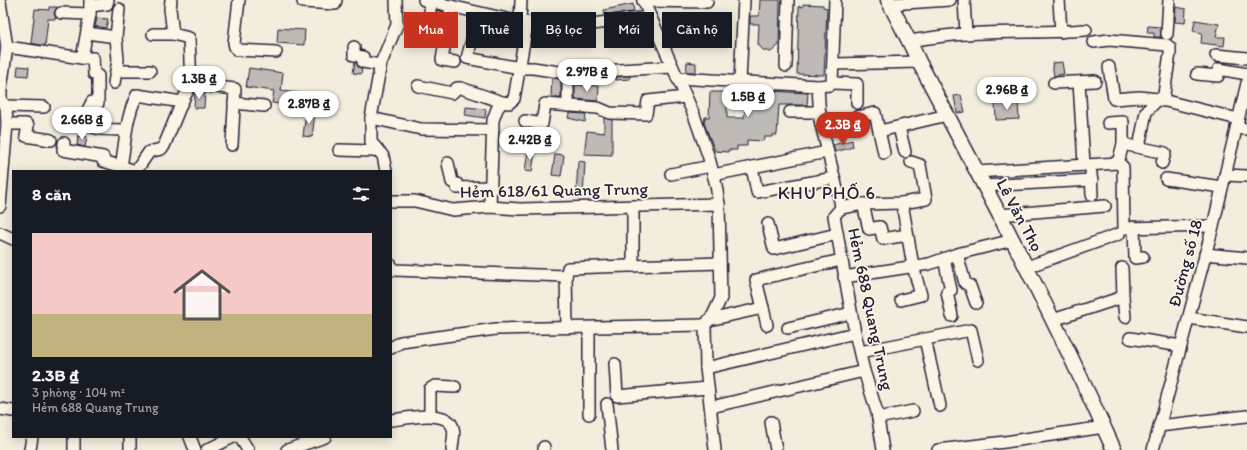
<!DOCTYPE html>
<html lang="vi">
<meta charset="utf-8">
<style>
body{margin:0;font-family:Itim,sans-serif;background:#242831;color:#f1f3f6;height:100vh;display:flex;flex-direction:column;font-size:15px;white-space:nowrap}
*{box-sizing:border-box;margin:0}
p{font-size:13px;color:#9ea1a6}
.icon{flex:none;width:22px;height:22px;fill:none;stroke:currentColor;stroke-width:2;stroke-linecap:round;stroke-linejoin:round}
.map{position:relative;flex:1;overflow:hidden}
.details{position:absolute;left:12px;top:170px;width:380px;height:268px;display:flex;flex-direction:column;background:#171b24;border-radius:0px;box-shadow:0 2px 10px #0003}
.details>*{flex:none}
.hud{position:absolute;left:404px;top:12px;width:380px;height:36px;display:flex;gap:8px}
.price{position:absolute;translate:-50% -34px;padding:0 9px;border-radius:14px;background:#fff;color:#222;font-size:13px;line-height:26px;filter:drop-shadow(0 1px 2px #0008)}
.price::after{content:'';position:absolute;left:50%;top:24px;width:12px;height:9px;margin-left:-6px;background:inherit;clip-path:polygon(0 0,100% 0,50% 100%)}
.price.active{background:#c8321e;color:#fff}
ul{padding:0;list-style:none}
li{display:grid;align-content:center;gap:8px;height:212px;padding:0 20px}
li span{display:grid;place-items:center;height:124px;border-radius:0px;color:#555}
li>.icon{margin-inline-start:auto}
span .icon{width:72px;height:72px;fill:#fffc;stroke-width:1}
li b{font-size:17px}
h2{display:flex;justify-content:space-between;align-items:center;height:48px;padding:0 20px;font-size:17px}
.pill{padding:0 14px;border-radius:0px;background:#171b24;box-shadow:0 2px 10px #0003;font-size:14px;line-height:36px}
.pill.active{background:#c8321e;color:#fff}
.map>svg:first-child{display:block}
.building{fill:#bfbab6;stroke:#22223b}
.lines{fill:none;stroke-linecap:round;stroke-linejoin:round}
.minor-casing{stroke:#22223b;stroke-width:14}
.major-casing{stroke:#22223b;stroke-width:17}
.minor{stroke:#fcf5e5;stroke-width:11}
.major{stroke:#fcf5e5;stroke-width:14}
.labels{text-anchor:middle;stroke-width:3.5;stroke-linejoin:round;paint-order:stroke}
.street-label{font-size:17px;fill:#22223b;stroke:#fcf5e5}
.neighbourhood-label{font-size:18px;letter-spacing:1px;fill:#22223b;stroke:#fcf5e5}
</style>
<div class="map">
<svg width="1247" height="450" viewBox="0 0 1247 450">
<rect width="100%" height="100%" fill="#f3edde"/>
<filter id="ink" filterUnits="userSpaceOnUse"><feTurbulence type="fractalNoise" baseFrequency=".025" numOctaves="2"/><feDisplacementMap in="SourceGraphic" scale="8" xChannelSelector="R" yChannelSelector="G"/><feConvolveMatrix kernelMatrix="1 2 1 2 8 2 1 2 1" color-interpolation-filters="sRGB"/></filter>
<g filter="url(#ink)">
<g class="building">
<path d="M760 0H780L779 45 771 52 763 50 758 44 759 24H750V16H759Z"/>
<path d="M633 4 634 12 605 15 604 10Z"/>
<path d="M803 4 823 5V7L827 8 824 75 797 74 799 6 803 7Z"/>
<path d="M49 7H57L54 13 56 19H48L45 46 31 43 35 9 49 10Z"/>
<path d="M1176 7 1186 9 1185 23 1175 22Z"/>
<path d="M437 10 443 12 441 22 436 21Z"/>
<path d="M97 18 108 19 106 28 95 26Z"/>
<path d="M476 19 484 21 480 37 473 33Z"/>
<path d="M1195 20 1219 24 1216 37H1225L1224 46 1201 43 1202 33 1193 31Z"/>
<path d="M1148 26 1160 27 1161 37H1154V33H1147Z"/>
<path d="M510 27 516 28 518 31 516 42 507 40Z"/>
<path d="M278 28 305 30 304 45 277 43Z"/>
<path d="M355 62 359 67 362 69 361 74 353 73Z"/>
<path d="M687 62 696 63V72H686Z"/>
<path d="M1062 62 1064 74 1054 76 1052 63Z"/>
<path d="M18 66 29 67 28 76 17 75Z"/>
<path d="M249 68 283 73 281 91 315 95 313 108 272 103 274 91 246 87Z"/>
<path d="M630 76V79L616 80V77Z"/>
<path d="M552 78 561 79V98L551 97Z"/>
<path d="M575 85 599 86 598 101 575 99Z"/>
<path d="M749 90 808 93 807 105H779L777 135H772V137H764L763 141 747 140V146H737V150H728V152L715 151 704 123 705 117H709L710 92H727V118H744L745 110H748Z"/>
<path d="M195 92 205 93 204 108H194Z"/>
<path d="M961 95 965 112 957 113 954 96Z"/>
<path d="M1018 101 1019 119 996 120 995 103Z"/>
<path d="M466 107 486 109 485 118 465 115Z"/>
<path d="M306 112 315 114 312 137 303 136Z"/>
<path d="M569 113 586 114 585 122 568 118Z"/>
<path d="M604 118 612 120V155L584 154 587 131 604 133Z"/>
<path d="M78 136 87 137 85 147 77 145Z"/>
<path d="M852 140 853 147 835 152 833 145Z"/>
<path d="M528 150 535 151 532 172 525 171Z"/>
<path d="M555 154 564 155 561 176 552 175Z"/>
<path d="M578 161 585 162 583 197H576Z"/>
</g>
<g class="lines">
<defs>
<g id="minor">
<path d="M171 0 170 9 173 34 189 38 191 84 235 89 232 145"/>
<path d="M239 0 234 43 235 47 238 50 276 52"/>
<path d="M424 0 520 22 575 26 650 17"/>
<path d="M643 0 694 115 709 158 716 185 719 204 721 298 713 315 705 325 706 368 715 450"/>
<path d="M835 0 832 83 830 85 818 86 820 120 840 201 841 208 834 216 855 333 864 371 877 412 883 450"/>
<path d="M964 0 966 34"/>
<path d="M1059 0 1061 32"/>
<path d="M643 1 707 2"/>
<path d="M0 2 7 47 1 89V101L6 106 7 124 0 206"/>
<path d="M303 2 335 4 336 0"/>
<path d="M431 2 427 37 435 38 436 32 446 34"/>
<path d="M890 4 950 0"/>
<path d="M90 6 107 4 108 0"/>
<path d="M451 6 442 60 455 62"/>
<path d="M61 13 90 14"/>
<path d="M87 33 116 37 118 60 114 83"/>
<path d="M153 34H173"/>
<path d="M1167 34 1169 0"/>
<path d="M116 37 119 9"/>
<path d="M472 40 467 58 520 68H533L566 73 672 67"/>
<path d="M909 41C928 38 948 35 967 34 1006 31 1046 33 1086 30"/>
<path d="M1094 42 1109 40 1167 45 1170 48V53L1163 101"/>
<path d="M7 47 82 58H93L94 74 98 76V103L92 102 88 110 86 122C93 132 114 129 125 130"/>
<path d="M354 47V55L363 57V62L380 65"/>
<path d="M1216 55 1247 58"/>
<path d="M82 58 90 14V0"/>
<path d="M834 64 919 62"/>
<path d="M786 66 788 0"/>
<path d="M1109 67 1114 99 1139 97 1158 99 1238 119"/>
<path d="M117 71H150"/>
<path d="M1197 74 1218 76 1219 69 1247 74"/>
<path d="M677 78 818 86"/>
<path d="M740 81 744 0"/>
<path d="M1079 82 1084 164"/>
<path d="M832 83 857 84V103"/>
<path d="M1054 83 1095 81"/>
<path d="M418 86 452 93 457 88H461L502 102"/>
<path d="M234 103 264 106"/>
<path d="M6 106 44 107"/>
<path d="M568 106V73"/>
<path d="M790 112H820"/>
<path d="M371 118 421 129 493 130"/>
<path d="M525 121 542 124 545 104 598 108 610 113 646 114 648 101 686 97"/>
<path d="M1108 123 1123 122V144L1118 163 1123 167 1124 228 1213 226"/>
<path d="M7 124H26L28 126 26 136 51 140"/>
<path d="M821 125 875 113 884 153"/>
<path d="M899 127 905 152"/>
<path d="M1236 128 1247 129"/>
<path d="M880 131 947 115"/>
<path d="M64 143 63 150 103 157V161L136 171"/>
<path d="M1123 144 1165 153 1162 163"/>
<path d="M1139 147 1146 112 1158 99"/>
<path d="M339 150 372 151 374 147"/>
<path d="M448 163 452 182 457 184V188L491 187"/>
<path d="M121 166C126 141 125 119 137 95L182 102"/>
<path d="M752 167 757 192 834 178"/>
<path d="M136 171 149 152 161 149 164 146 182 102 191 84"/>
<path d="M386 171 383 156 371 142V118L381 63 397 25 396 0"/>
<path d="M977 172 1118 163"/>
<path d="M1091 173 1092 195"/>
<path d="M671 174 711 166"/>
<path d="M713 175 827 152"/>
<path d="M1225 175 1247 176"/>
<path d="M1166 179 1222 187"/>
<path d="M984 186 1092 180"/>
<path d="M391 201H415L453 210 490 207 520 209 719 204"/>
<path d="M863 204 869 229 880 227 883 239 907 235"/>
<path d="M490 207 493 120 497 109 502 102 509 103 514 99 526 30 520 22 521 0"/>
<path d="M841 208 863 204 902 203 926 199 920 165 911 162"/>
<path d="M999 215 1105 206"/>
<path d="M768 224 774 249 837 234"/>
<path d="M1134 227 1135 258 1143 257"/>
<path d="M0 233 13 239"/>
<path d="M957 254 965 283 970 286 976 303"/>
<path d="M1205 254 1247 258"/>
<path d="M944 259 951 290 947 292 952 316"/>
<path d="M391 265 392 268 394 270 566 276 568 268 720 263"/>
<path d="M633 266V206"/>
<path d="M1027 267 1119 234"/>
<path d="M1122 268 1123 297 1125 317"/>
<path d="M566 276 567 327"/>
<path d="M844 277 929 264 957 254 1013 240"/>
<path d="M901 300 921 295 913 266 902 203"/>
<path d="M763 308 756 280 841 260"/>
<path d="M1189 318 1247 327"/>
<path d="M709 320 763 308 767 325"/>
<path d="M1053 320 1123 297"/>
<path d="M589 328V414"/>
<path d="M788 328 851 313"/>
<path d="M1130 338 1181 346"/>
<path d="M925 339 940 406"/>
<path d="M391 348 401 342 496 329 705 325"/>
<path d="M860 352 971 330 978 360"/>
<path d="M615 364 617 396 708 388"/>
<path d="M706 368 855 333"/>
<path d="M607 404 612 450"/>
<path d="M711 407 864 371"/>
<path d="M0 409 13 411"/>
<path d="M430 415V389L435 386 455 387"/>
<path d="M878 418 913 411"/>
<path d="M391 420C405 419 448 408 453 428 455 434 452 444 452 450"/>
<path d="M771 422 776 450"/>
<path d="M1159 426 1247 416"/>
<path d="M190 437 195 450"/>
<path d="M240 437 248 450"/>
<path d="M544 447V450"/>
<path d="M30 450 32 437"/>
<path d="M74 450V437"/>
<path d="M130 450V437"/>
<path d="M207 450 233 437"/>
<path d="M287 450 325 437"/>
<path d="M938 450 1005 442 1104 427"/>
<path d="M1153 450 1213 226 1247 83"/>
</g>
<path id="major" d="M888 0 912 47 919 62C987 190 1055 318 1114 450"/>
</defs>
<use href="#minor" class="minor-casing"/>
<use href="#major" class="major-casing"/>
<use href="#minor" class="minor"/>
<use href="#major" class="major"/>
</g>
</g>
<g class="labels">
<g class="street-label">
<text transform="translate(554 190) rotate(-1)" y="6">Hẻm 618/61 Quang Trung</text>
<text transform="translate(1020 215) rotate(62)" y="6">Lê Văn Thọ</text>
<text transform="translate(1185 263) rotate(-75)" y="6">Đường số 18</text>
<text transform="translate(871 309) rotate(78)" y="6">Hẻm 688 Quang Trung</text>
</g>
<g class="neighbourhood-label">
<text x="827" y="199">KHU PHỐ 6</text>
</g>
</g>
</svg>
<b class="price" style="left:587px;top:93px">2.97B ₫</b>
<b class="price" style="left:199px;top:100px">1.3B ₫</b>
<b class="price" style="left:1007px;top:111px">2.96B ₫</b>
<b class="price" style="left:748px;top:118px">1.5B ₫</b>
<b class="price" style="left:309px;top:125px">2.87B ₫</b>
<b class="price" style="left:82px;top:141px">2.66B ₫</b>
<b class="price active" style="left:843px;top:146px">2.3B ₫</b>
<b class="price" style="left:530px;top:161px">2.42B ₫</b>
<div class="hud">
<a class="pill active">Mua</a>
<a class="pill">Thuê</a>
<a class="pill">Bộ lọc</a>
<a class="pill">Mới</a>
<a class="pill">Căn hộ</a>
</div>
<section class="details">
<h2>8 căn<svg class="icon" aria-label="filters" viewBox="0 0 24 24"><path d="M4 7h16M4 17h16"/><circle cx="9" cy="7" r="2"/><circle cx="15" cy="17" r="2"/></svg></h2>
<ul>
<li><span style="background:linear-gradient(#f6c9c9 65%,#c2b280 0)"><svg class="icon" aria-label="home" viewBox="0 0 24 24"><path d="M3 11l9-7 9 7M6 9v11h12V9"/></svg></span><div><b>2.3B ₫</b><p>3 phòng · 104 m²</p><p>Hẻm 688 Quang Trung</p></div></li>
</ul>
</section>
</div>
